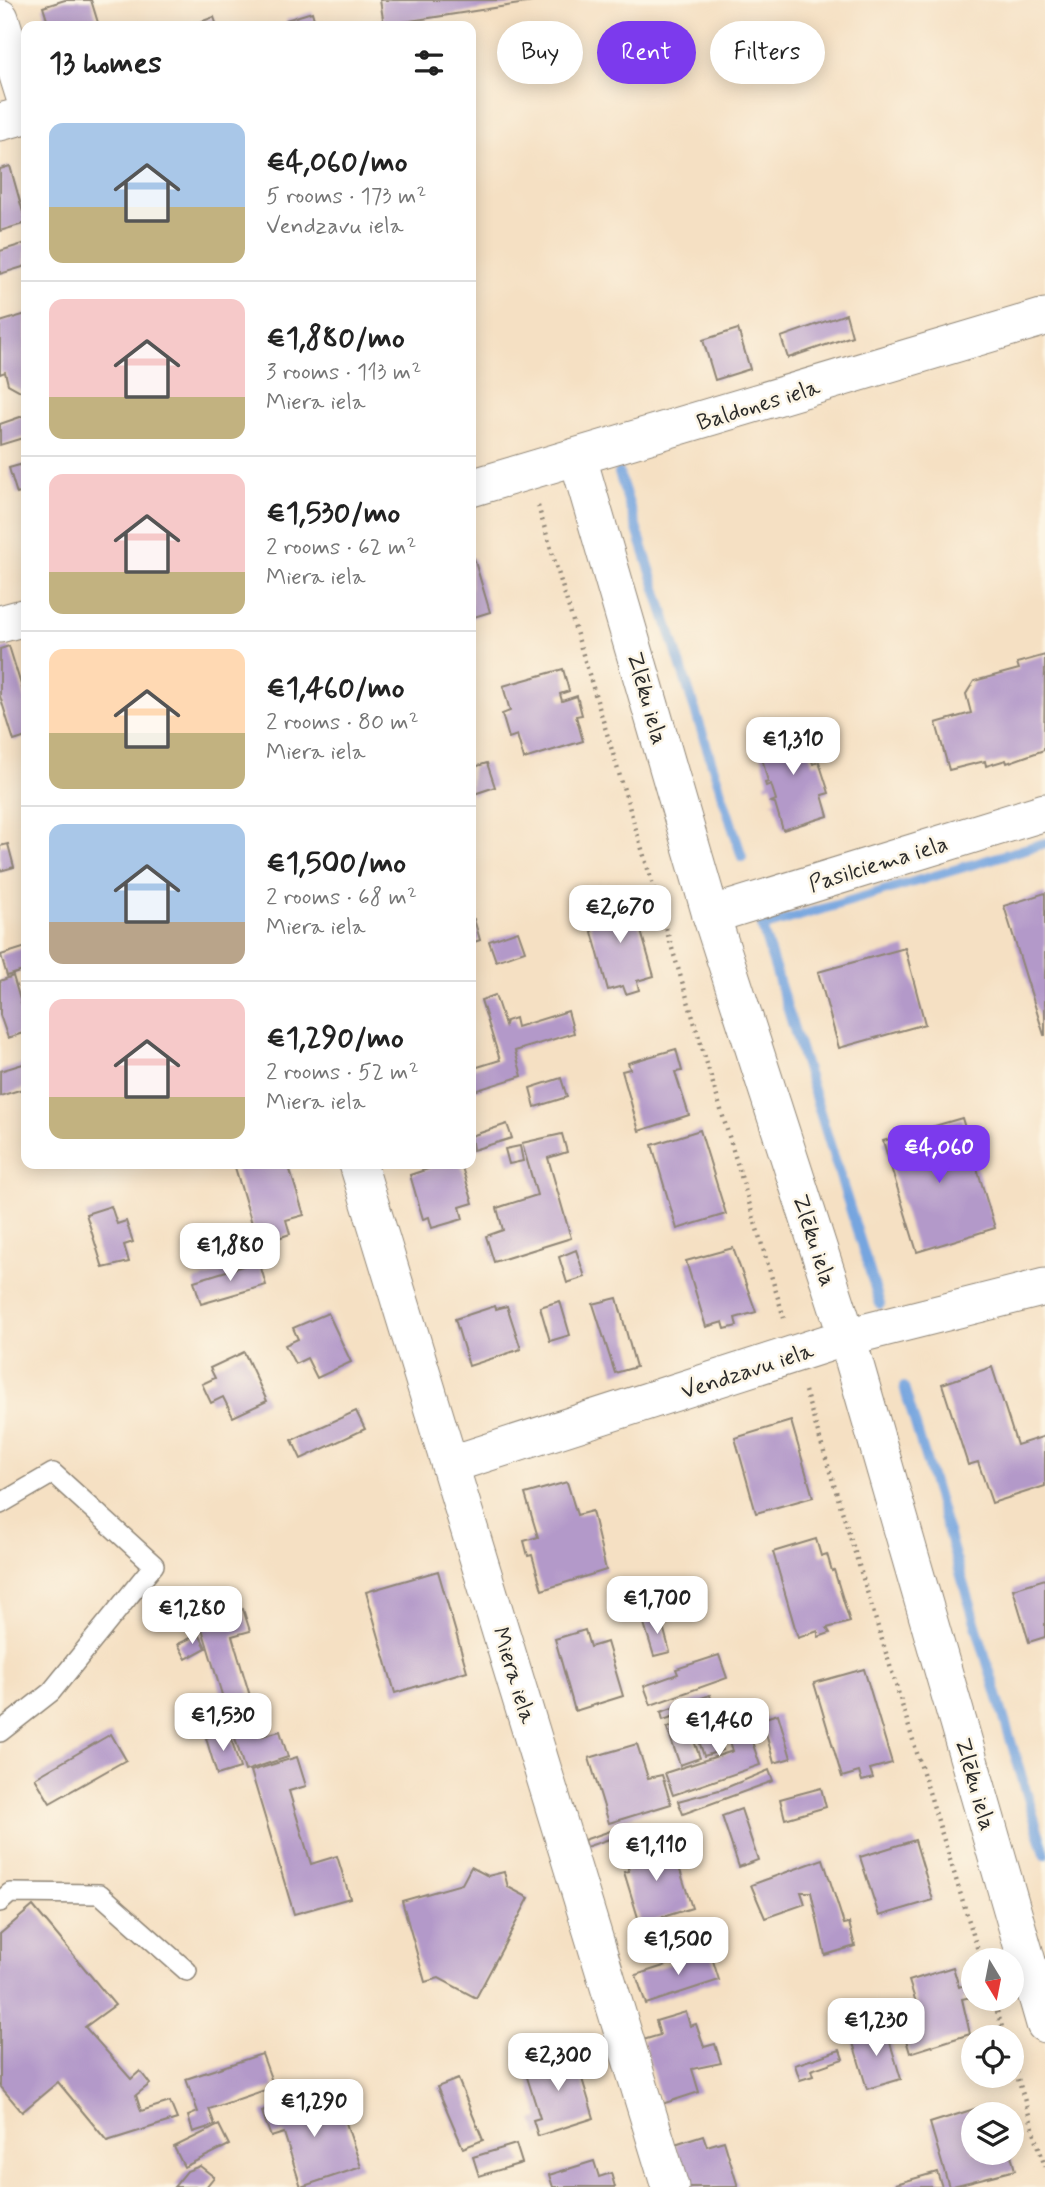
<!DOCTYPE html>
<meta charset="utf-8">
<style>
body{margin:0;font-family:Mynerve,sans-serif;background:#f2f2f2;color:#222;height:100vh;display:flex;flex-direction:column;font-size:26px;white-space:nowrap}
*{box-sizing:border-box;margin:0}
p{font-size:23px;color:#767676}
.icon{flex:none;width:38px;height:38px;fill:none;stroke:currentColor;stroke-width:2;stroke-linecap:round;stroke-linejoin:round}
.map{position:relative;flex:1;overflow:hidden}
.details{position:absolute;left:21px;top:21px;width:455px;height:1148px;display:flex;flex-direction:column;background:#fff;border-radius:14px;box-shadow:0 4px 18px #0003}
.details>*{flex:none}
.banner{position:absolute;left:497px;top:21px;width:443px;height:63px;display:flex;gap:14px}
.needle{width:46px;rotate:170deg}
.controls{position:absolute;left:961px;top:1948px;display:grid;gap:14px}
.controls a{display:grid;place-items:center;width:63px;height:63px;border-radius:50%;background:#fff;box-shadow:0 4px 18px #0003;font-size:35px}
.price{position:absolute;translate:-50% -60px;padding:0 16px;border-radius:14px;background:#fff;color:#222;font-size:23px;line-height:46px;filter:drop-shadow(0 2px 4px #0008)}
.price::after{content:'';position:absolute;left:50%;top:42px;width:21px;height:16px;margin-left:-10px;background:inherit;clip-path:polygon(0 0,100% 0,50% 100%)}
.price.current{background:#7c3aed;color:#fff}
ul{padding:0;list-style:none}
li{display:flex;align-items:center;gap:21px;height:175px;padding:0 28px}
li+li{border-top:2px solid #e0e0e0}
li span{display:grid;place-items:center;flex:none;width:196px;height:140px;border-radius:14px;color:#555}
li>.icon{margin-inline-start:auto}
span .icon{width:84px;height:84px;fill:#fffc;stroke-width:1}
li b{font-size:30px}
h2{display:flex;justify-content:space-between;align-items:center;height:84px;padding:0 28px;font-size:30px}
.chip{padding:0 24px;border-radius:32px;background:#fff;box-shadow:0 4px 18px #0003;font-size:24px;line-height:63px}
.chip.current{background:#7c3aed;color:#fff}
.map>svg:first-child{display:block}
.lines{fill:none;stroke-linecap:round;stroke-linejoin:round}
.stream{stroke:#76a5df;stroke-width:10}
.building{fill:#b399c9}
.lane-casing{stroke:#908677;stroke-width:22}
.street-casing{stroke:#908677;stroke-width:39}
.path{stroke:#908677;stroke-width:4.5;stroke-dasharray:2 5;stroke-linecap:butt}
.lane{stroke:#fff;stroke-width:19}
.street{stroke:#fff;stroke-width:37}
.labels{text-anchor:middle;stroke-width:5;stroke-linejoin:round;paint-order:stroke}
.street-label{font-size:23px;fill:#2b2b2b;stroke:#fcf5e5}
</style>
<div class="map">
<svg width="1045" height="2187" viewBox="0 0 1045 2187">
<rect width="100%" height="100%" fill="#fcf5e5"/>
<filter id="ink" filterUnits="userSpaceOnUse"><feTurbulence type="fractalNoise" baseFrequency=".0143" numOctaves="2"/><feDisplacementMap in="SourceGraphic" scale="14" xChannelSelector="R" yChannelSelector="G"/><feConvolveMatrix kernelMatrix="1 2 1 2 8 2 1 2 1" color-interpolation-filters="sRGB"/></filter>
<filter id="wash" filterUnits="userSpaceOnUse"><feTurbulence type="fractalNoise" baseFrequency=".00686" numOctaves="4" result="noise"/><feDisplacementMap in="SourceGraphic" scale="28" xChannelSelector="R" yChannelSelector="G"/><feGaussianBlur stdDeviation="1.57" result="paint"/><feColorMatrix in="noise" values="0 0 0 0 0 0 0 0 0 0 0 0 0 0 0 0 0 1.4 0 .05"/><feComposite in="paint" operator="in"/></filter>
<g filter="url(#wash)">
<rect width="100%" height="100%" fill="#f5e0c3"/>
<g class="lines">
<g class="stream">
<path d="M619 473 742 857"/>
<path d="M880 1304 762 927 1045 843"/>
<path d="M904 1387 1045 1854"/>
</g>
</g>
<g id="blocks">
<g class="building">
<path d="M65 0H91L99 26H49L43 7Z"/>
<path d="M380 0H532L533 2 384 25Z"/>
<path d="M312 12 316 26H288L286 20Z"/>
<path d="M214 17 217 26H189Z"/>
<path d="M10 166 26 223 0 231V169Z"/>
<path d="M26 243V266L0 274V251Z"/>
<path d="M26 314V394L8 384 5 372 0 374V322Z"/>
<path d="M846 314 852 336 788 358 781 337Z"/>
<path d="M738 329 750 369 715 380 703 340Z"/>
<path d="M26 415V437L0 445V424Z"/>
<path d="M23 464 26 491 17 494 9 468Z"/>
<path d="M474 558 490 612 471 618V559Z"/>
<path d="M9 646 26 701V737L14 741 0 696V649Z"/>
<path d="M1045 655 1044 750 1007 763 1006 760 986 766 985 761 949 770 936 723 971 713 966 694 974 681 1019 669 1017 663Z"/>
<path d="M563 669 569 691 560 694 562 701 577 696 582 715 576 716 583 741 524 759 517 735 509 738 502 714 510 711 503 686Z"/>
<path d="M794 723 801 745 806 743 813 764 819 762 829 793 822 795 828 816 783 830 775 803 771 802 776 800 771 784 766 786 765 783 768 782 756 734Z"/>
<path d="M487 763 495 787 471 795V768Z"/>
<path d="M8 844 14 867 0 871V846Z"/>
<path d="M1045 893V1035H1044L1004 906Z"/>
<path d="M631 897 654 976 637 981 639 990 626 994 623 986 608 990 586 910Z"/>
<path d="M474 919 480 940 471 943V920Z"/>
<path d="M518 931 525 951 496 961 489 941Z"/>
<path d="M26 947V970L7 976 1 955Z"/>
<path d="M905 948 925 1024 839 1048 818 972Z"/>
<path d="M13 976 26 1020V1032L8 1038 0 1015V981Z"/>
<path d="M495 995 505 1025 506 1021 515 1018 517 1027 568 1011 574 1033 515 1051 522 1076 471 1092V1069L500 1060 481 1000Z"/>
<path d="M676 1049 682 1071 675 1072 689 1115 639 1131 622 1071 630 1069 628 1063Z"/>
<path d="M26 1063V1088L0 1096V1071Z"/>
<path d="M561 1078 567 1097 535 1107 530 1088Z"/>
<path d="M962 1118 995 1228 917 1252 883 1141Z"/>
<path d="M507 1124 512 1138 473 1150 471 1136Z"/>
<path d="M700 1130 726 1214 677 1229 652 1145Z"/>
<path d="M562 1134 567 1152 548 1158 571 1238 494 1262 486 1236 503 1230 497 1208 537 1195 522 1143Z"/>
<path d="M520 1146 523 1161 509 1164 505 1149Z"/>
<path d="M234 1164H288L304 1215 286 1220 290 1234 269 1241 265 1227 254 1230Z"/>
<path d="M430 1164H461L473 1203 460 1207 463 1219 432 1228 429 1217 423 1219 410 1175 431 1168Z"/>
<path d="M111 1206 117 1224 126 1221 133 1242 124 1245 129 1262 103 1268 86 1214Z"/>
<path d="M733 1248 756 1312 735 1318 737 1326 725 1329 723 1322 706 1327 686 1261Z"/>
<path d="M576 1250 585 1277 567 1283 559 1257Z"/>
<path d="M259 1261 266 1285 201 1304 194 1281Z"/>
<path d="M617 1298 636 1367 615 1373 593 1304Z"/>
<path d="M560 1301 570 1335 550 1341 540 1307Z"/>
<path d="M495 1306 496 1309 507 1306 521 1349 469 1366 455 1319Z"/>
<path d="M328 1313 351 1362 317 1378 307 1358 295 1364 285 1345 298 1339 293 1328Z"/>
<path d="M244 1352 267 1401 233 1417 223 1397 211 1403 202 1384 215 1378 210 1368Z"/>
<path d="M992 1367 1017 1445 1045 1436V1486L992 1503 978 1462 968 1465 942 1384Z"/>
<path d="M356 1411 365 1429 301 1459 292 1440Z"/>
<path d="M791 1421 813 1497 756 1513 735 1438Z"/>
<path d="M567 1482 577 1515 592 1511 606 1570 542 1590 532 1555 528 1556 524 1541 538 1537 525 1494Z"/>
<path d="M816 1539 821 1556 827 1554 832 1571 834 1570 850 1622 827 1628 830 1633 818 1637V1631L798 1638 773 1552Z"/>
<path d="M438 1571 467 1671 395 1693 366 1592Z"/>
<path d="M1045 1579V1637L1029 1642 1013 1589Z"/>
<path d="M243 1609 250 1631 232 1636 262 1736 280 1731 288 1757 245 1771 200 1622Z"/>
<path d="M660 1615 670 1652 654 1656 643 1620Z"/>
<path d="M585 1630 590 1647 607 1642 623 1696 575 1711 555 1639Z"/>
<path d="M199 1634 206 1648 186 1659 178 1644Z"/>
<path d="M719 1655 727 1678 651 1705 644 1686 678 1674 676 1669Z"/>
<path d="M864 1669 892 1763 870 1769 873 1778 862 1781 859 1772 842 1777 814 1683Z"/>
<path d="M710 1695 714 1708 694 1715 693 1710 663 1720 661 1712Z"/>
<path d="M740 1707 760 1765 673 1795 665 1773 733 1751 721 1713Z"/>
<path d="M710 1714 723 1750 704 1756 692 1720Z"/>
<path d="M778 1714 791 1758 774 1763 762 1719Z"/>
<path d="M687 1721 700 1758 680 1765 667 1728Z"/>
<path d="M229 1731 240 1768 217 1775 206 1738Z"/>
<path d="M111 1734 126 1760 50 1803 35 1778Z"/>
<path d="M637 1744 648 1778 662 1775 671 1804 609 1823 589 1758Z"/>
<path d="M297 1757 306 1786 289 1791 311 1864 337 1856 350 1898 294 1914 251 1771Z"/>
<path d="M769 1770 773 1781 683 1814 678 1801 723 1789Z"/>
<path d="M821 1788 826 1807 785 1819 780 1799Z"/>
<path d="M741 1809 758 1860 739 1867 722 1816Z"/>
<path d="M622 1827 624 1834 586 1847 584 1840Z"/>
<path d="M915 1840 933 1900 879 1916 860 1857Z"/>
<path d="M671 1842 692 1908 640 1924 624 1872 629 1871 624 1856Z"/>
<path d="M823 1859 844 1924 849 1923 855 1946 825 1955 811 1892H801L805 1904 765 1918 751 1885Z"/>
<path d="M471 1867 488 1876 504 1872 508 1887 529 1898 476 1998 439 1978 425 1982 402 1901 462 1884Z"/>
<path d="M33 1906 115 2005 85 2027 131 2079 140 2071 150 2084 136 2095 141 2111 170 2102 177 2119 107 2141 58 2082 22 2112 0 2086V1934Z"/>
<path d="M710 1951 719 1980 646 2004 636 1975Z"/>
<path d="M953 1967 959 1987 967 1984 971 1997 962 1999 970 2034 910 2053 903 2030 923 2024 909 1981Z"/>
<path d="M686 2012 690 2026 696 2024 704 2047 715 2044 721 2063 692 2069 699 2092 662 2104 643 2040 660 2035 656 2021Z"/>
<path d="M885 2026 901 2079 867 2089 851 2036Z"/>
<path d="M556 2047 561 2063 576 2059 594 2118 538 2136 533 2120 540 2118 526 2074 539 2070 534 2054Z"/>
<path d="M840 2050 843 2059 811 2070 813 2076 800 2080 795 2065Z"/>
<path d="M262 2054 274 2087 209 2109 215 2125 193 2132 188 2116 198 2112 186 2079Z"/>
<path d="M458 2079 483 2140 463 2148 437 2087Z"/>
<path d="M321 2093 329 2115 342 2111 361 2167 301 2187 284 2133 271 2137 262 2112Z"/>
<path d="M987 2105 990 2114H973V2152H1010L1015 2170 949 2187 930 2123Z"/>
<path d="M219 2125 229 2145 184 2167 174 2147Z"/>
<path d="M703 2135 707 2146 724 2141 738 2187H688L675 2144Z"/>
<path d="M516 2144 522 2163 479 2176 473 2157Z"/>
<path d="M594 2161 599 2177 611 2173 615 2187H553L549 2175Z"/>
<path d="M200 2166 214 2177 206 2187H174L187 2171Z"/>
<path d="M937 2172 942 2187H897L896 2184Z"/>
</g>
</g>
</g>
<g filter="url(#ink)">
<use href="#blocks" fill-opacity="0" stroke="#908677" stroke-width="2"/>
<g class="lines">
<defs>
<g id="lane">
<path d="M0 1504 53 1473 154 1565 51 1692 0 1732"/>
<path d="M0 1902 10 1893 100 1894 187 1971"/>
</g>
<g id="street">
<path d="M0 18 26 101"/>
<path d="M0 122 26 115"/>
<path d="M578 458 711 915 847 1337 1045 2024"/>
<path d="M471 488 1045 317"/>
<path d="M0 624 26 617"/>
<path d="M711 915 1045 812"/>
<path d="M358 1164 670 2187"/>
<path d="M452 1464 847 1337 1045 1287"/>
</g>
</defs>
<use href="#lane" class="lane-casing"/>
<use href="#street" class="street-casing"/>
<g class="path">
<path d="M538 506 784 1318"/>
<path d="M805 1391 981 1960"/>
<path d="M993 1998 1005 2037"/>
<path d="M1012 2059 1045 2167"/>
</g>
<use href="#lane" class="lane"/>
<use href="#street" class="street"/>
</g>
</g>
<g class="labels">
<g class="street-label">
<text transform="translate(758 404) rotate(-17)" y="8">Baldones iela</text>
<text transform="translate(648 698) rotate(74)" y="8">Zlēku iela</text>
<text transform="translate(878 863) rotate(-17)" y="8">Pasilciema iela</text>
<text transform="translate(815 1240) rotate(72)" y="8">Zlēku iela</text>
<text transform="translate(747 1370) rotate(-18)" y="8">Vendzavu iela</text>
<text transform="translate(515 1675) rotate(73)" y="8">Miera iela</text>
<text transform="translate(976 1784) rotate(74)" y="8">Zlēku iela</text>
</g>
</g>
</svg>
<div class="controls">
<a><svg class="needle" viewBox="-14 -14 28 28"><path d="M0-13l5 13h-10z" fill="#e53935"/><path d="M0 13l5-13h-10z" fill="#767676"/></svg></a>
<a><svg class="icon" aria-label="locate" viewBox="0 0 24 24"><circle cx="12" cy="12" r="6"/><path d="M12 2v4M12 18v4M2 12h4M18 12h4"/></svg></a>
<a><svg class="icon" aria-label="layers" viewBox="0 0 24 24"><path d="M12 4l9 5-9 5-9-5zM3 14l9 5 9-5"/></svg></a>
</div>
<b class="price" style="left:793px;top:777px">€1,310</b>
<b class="price" style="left:620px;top:945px">€2,670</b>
<b class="price current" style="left:939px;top:1185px">€4,060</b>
<b class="price" style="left:230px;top:1283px">€1,880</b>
<b class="price" style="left:657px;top:1636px">€1,700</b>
<b class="price" style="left:192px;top:1646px">€1,280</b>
<b class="price" style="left:223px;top:1753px">€1,530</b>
<b class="price" style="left:719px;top:1758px">€1,460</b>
<b class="price" style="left:656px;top:1883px">€1,110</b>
<b class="price" style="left:678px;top:1977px">€1,500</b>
<b class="price" style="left:876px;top:2058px">€1,230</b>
<b class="price" style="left:558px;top:2093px">€2,300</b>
<b class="price" style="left:314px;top:2139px">€1,290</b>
<div class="banner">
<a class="chip">Buy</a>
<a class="chip current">Rent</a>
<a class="chip">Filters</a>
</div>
<section class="details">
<h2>13 homes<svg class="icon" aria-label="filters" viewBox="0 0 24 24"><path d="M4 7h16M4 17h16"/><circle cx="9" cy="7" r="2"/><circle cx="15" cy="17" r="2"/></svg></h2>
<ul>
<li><span style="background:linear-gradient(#a9c7e8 60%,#c2b280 0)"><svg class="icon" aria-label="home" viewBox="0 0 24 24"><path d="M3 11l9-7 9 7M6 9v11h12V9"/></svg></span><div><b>€4,060/mo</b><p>5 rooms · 173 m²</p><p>Vendzavu iela</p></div></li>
<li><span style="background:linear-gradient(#f6c9c9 70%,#c2b280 0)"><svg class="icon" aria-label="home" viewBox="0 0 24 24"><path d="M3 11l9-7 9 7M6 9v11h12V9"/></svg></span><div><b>€1,880/mo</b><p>3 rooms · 113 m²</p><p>Miera iela</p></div></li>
<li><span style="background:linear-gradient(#f6c9c9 70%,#c2b280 0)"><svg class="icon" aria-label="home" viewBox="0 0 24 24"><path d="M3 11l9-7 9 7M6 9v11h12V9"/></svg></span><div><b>€1,530/mo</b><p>2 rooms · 62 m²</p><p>Miera iela</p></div></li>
<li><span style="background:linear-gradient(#ffd9b3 60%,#c2b280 0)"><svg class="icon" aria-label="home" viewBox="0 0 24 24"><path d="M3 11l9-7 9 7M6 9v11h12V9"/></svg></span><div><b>€1,460/mo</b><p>2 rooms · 80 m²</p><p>Miera iela</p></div></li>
<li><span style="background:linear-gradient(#a9c7e8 70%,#b9a48a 0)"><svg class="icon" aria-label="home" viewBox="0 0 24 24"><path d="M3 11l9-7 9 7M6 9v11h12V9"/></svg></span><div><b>€1,500/mo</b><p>2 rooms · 68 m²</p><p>Miera iela</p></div></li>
<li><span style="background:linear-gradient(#f6c9c9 70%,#c2b280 0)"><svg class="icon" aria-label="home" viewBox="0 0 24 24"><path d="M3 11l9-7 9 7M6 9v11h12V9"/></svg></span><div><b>€1,290/mo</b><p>2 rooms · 52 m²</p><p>Miera iela</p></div></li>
</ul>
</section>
</div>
